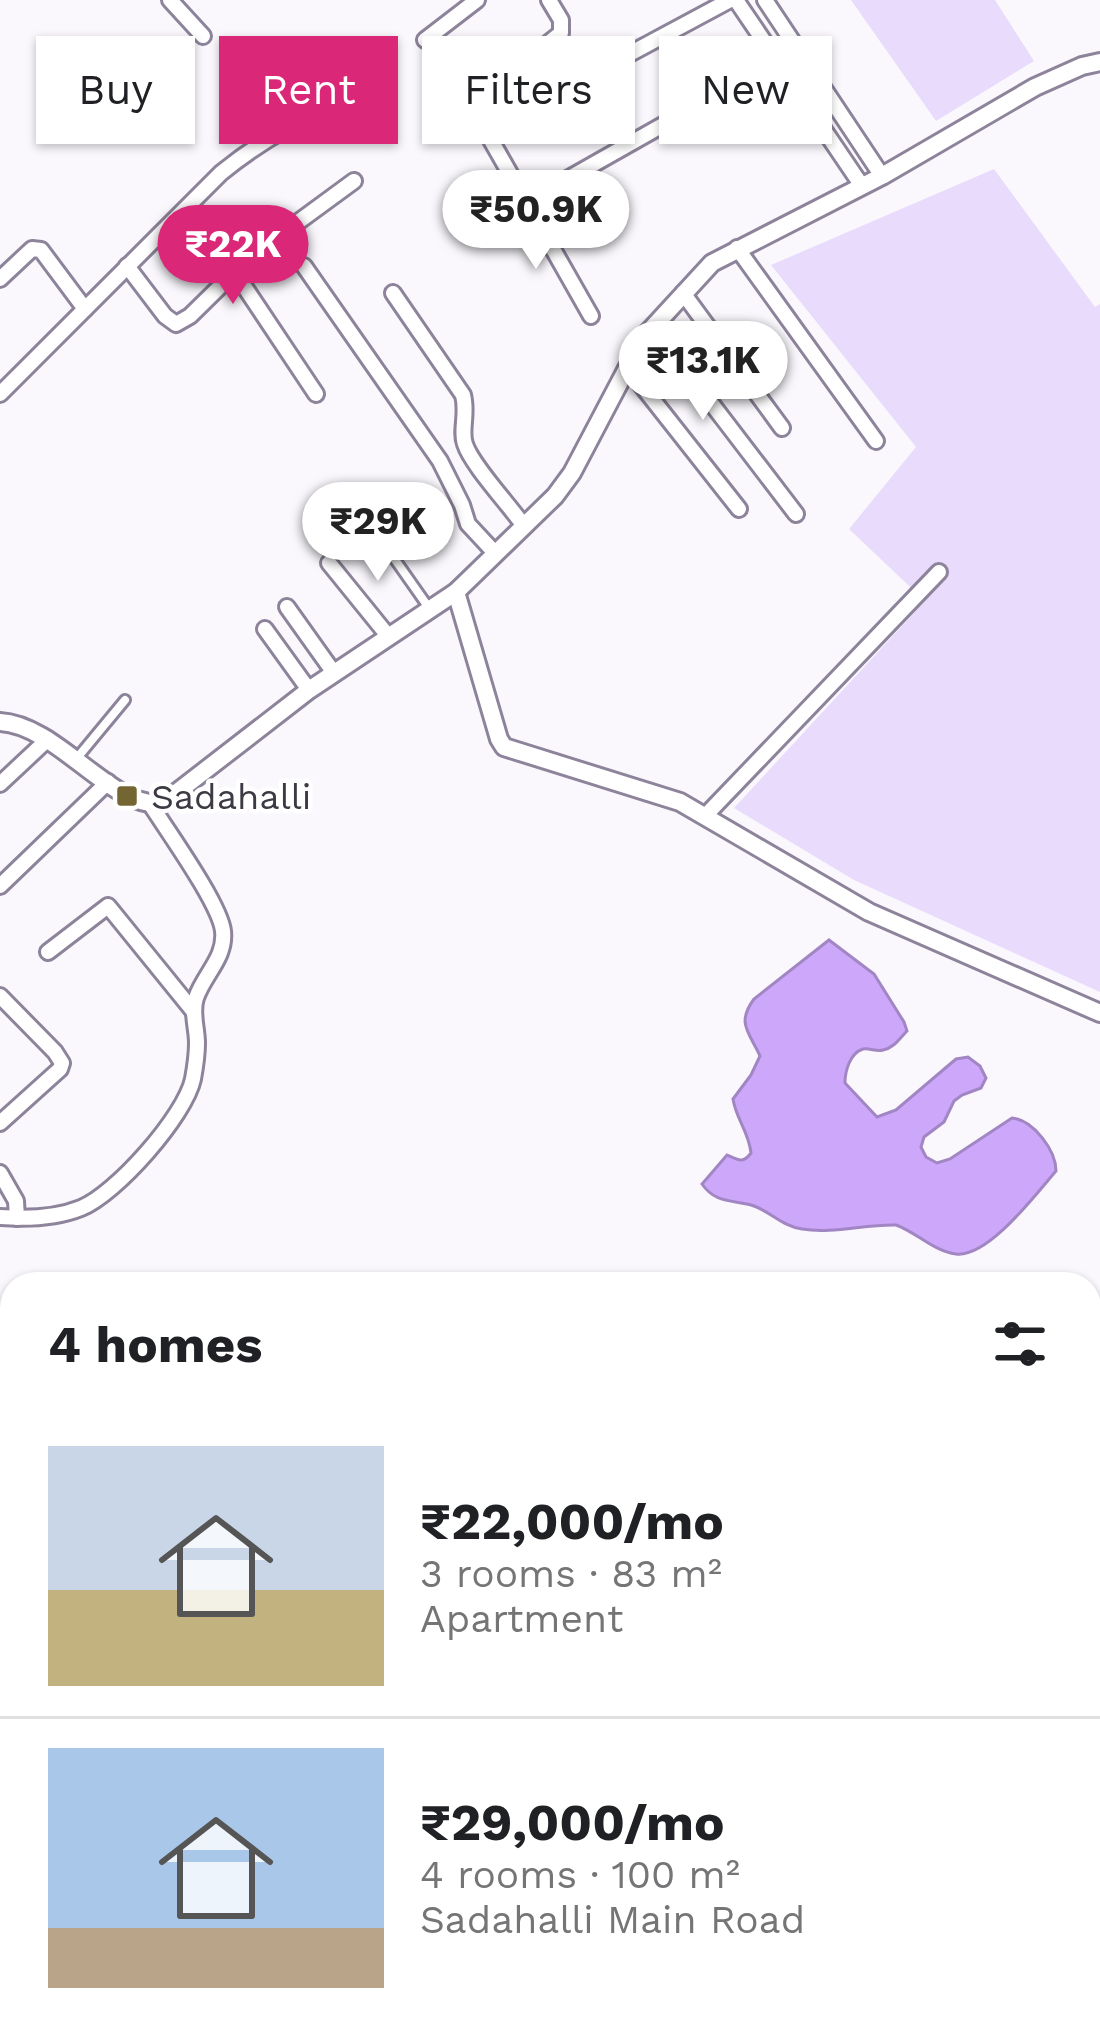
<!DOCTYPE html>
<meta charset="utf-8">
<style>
body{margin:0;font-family:"Work Sans",sans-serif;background:#f6f6f6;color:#202124;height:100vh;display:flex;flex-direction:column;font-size:45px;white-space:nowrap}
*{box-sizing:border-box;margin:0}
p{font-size:39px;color:#757577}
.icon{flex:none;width:66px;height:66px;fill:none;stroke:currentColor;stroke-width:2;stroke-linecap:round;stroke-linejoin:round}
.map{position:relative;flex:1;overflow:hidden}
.side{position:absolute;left:0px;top:1272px;width:1101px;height:771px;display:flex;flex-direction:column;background:#fff;border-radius:36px 36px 0 0;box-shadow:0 3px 9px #0004}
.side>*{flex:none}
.banner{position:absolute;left:36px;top:36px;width:1029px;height:108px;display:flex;gap:24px}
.price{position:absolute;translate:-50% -102px;padding:0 27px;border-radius:42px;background:#fff;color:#222;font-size:39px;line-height:78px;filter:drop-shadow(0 3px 6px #0008)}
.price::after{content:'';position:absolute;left:50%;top:72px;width:36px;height:27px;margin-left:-18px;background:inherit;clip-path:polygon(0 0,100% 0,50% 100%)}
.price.on{background:#db2777;color:#fff}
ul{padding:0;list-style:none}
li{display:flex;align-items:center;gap:36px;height:300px;padding:0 48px}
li+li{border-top:3px solid #e0e0e0}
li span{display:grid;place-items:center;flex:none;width:336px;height:240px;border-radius:0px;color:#555}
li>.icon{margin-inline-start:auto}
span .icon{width:144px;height:144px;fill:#fffc;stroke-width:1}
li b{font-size:51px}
h2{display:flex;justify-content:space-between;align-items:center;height:144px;padding:0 48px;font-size:51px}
.tag{padding:0 42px;border-radius:0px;background:#fff;box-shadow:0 3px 9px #0004;font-size:42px;line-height:108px}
.tag.on{background:#db2777;color:#fff}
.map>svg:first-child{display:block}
.green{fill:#e9dbfc}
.water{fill:#cca7fa;stroke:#a186c3;stroke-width:3}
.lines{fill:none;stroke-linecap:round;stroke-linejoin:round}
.service-casing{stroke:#8d839a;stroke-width:14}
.minor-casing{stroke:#8d839a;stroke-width:20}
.tertiary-casing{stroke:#8d839a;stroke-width:22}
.service{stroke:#fff;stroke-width:8}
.minor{stroke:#fff;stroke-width:14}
.tertiary{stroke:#fff;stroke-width:16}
.poi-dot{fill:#746633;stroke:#fff;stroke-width:4.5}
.labels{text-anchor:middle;stroke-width:9;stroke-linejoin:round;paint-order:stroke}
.poi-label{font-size:36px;fill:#3e3a44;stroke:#fff;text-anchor:start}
</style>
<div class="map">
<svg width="1100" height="2042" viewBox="0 0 1100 2042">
<rect width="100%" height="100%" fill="#faf8fd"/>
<g class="green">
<path d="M851 0H995L1034 61 936 121Z"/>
<path d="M994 169 1095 307 1100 304V992L854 880 734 808 925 601 849 529 916 447 771 265Z"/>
</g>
<g class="water">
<path d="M829 940 874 974 904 1022 907 1031C900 1038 894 1048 883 1050 877 1052 870 1048 863 1049 850 1053 845 1071 845 1083L877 1117 896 1110 956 1059 968 1057 980 1066 986 1078 981 1088 962 1095 954 1101 944 1122 924 1137 921 1147 926 1157 937 1163 950 1159 1012 1118C1033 1120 1056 1150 1056 1171 1036 1194 988 1258 956 1254 933 1251 916 1232 896 1225 865 1224 833 1234 802 1229 783 1227 769 1210 751 1205 731 1200 715 1203 702 1184L727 1155C738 1160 743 1164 751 1153 749 1132 736 1119 733 1099L751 1075 760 1056C749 1032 736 1023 754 999Z"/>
<path d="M1100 1373V1586L1089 1588V1379Z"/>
<path d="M1089 1970 1100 1973V2042H1075L1036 2031H1089Z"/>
</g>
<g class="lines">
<defs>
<g id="service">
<path d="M429 608 389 551 387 543 391 538 432 511"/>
<path d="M77 758 125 700"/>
</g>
<g id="minor">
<path d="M170 0 203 36"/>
<path d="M549 0 561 20V33L471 105 591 316"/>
<path d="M736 0 862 186"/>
<path d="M765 0 882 176"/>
<path d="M425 40 477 0"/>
<path d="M607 66 730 0"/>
<path d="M525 203 776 61"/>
<path d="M737 248 876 441"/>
<path d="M127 266 165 316 176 324 190 316 249 258 354 181"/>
<path d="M304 266 440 461 462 505 468 524 495 553"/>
<path d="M234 271 316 394"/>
<path d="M0 279 32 249 41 250 85 309"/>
<path d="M393 293 463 395C468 414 460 431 465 444 471 464 510 506 524 526"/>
<path d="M683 293 782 428"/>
<path d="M653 327 796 514"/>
<path d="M627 367 739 509"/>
<path d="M0 394 221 173C253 147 292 123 330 107"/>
<path d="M329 563 389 637"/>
<path d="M287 607 334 673"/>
<path d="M265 629 309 690"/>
<path d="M0 784 48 739"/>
<path d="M706 815 939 572"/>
<path d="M0 886 108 782"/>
<path d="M48 952 108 906 194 1012"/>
<path d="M0 996 55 1052 62 1063 60 1069 0 1123"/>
<path d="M0 1173 16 1201 17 1218"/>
<path d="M0 1217C27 1219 56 1218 81 1208 116 1194 185 1116 193 1079 195 1068 197 1054 197 1043 197 1028 191 1012 196 998 204 974 226 958 223 931 220 904 168 832 151 805"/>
<path d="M0 1324 12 1332"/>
</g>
<g id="tertiary">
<path d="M456 592 499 739 504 747 680 802 869 912 1100 1013"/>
<path d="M0 722C58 725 113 811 163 803L309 690 456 592 555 496 572 473 643 338 712 263 882 176 1035 87 1082 66 1100 62"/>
<path d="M0 1830 12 1870"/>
<path d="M53 2031 56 2042"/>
</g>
</defs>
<use href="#service" class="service-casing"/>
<use href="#minor" class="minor-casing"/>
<use href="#tertiary" class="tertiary-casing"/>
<use href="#service" class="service"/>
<use href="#minor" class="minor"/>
<use href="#tertiary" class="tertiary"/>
</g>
<rect class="poi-dot" x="115" y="784" width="24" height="24" rx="6"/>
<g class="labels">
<g class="poi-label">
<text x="151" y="809">Sadahalli</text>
</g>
</g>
</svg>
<b class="price" style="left:536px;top:272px">₹50.9K</b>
<b class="price on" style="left:233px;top:307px">₹22K</b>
<b class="price" style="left:703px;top:423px">₹13.1K</b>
<b class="price" style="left:378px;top:584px">₹29K</b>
<div class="banner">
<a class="tag">Buy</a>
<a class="tag on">Rent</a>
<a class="tag">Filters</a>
<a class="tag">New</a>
</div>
<section class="side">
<h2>4 homes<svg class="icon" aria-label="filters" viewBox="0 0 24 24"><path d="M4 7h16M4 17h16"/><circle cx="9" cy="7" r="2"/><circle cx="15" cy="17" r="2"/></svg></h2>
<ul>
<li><span style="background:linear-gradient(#c9d6e8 60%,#c2b280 0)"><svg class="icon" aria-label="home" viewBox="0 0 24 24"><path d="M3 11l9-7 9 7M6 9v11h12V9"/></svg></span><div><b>₹22,000/mo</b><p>3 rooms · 83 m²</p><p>Apartment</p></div></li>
<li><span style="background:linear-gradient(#a9c7e8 75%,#b9a48a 0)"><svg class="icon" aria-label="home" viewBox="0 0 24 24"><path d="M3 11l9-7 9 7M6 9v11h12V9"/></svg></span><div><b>₹29,000/mo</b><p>4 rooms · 100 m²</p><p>Sadahalli Main Road</p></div></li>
</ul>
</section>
</div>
